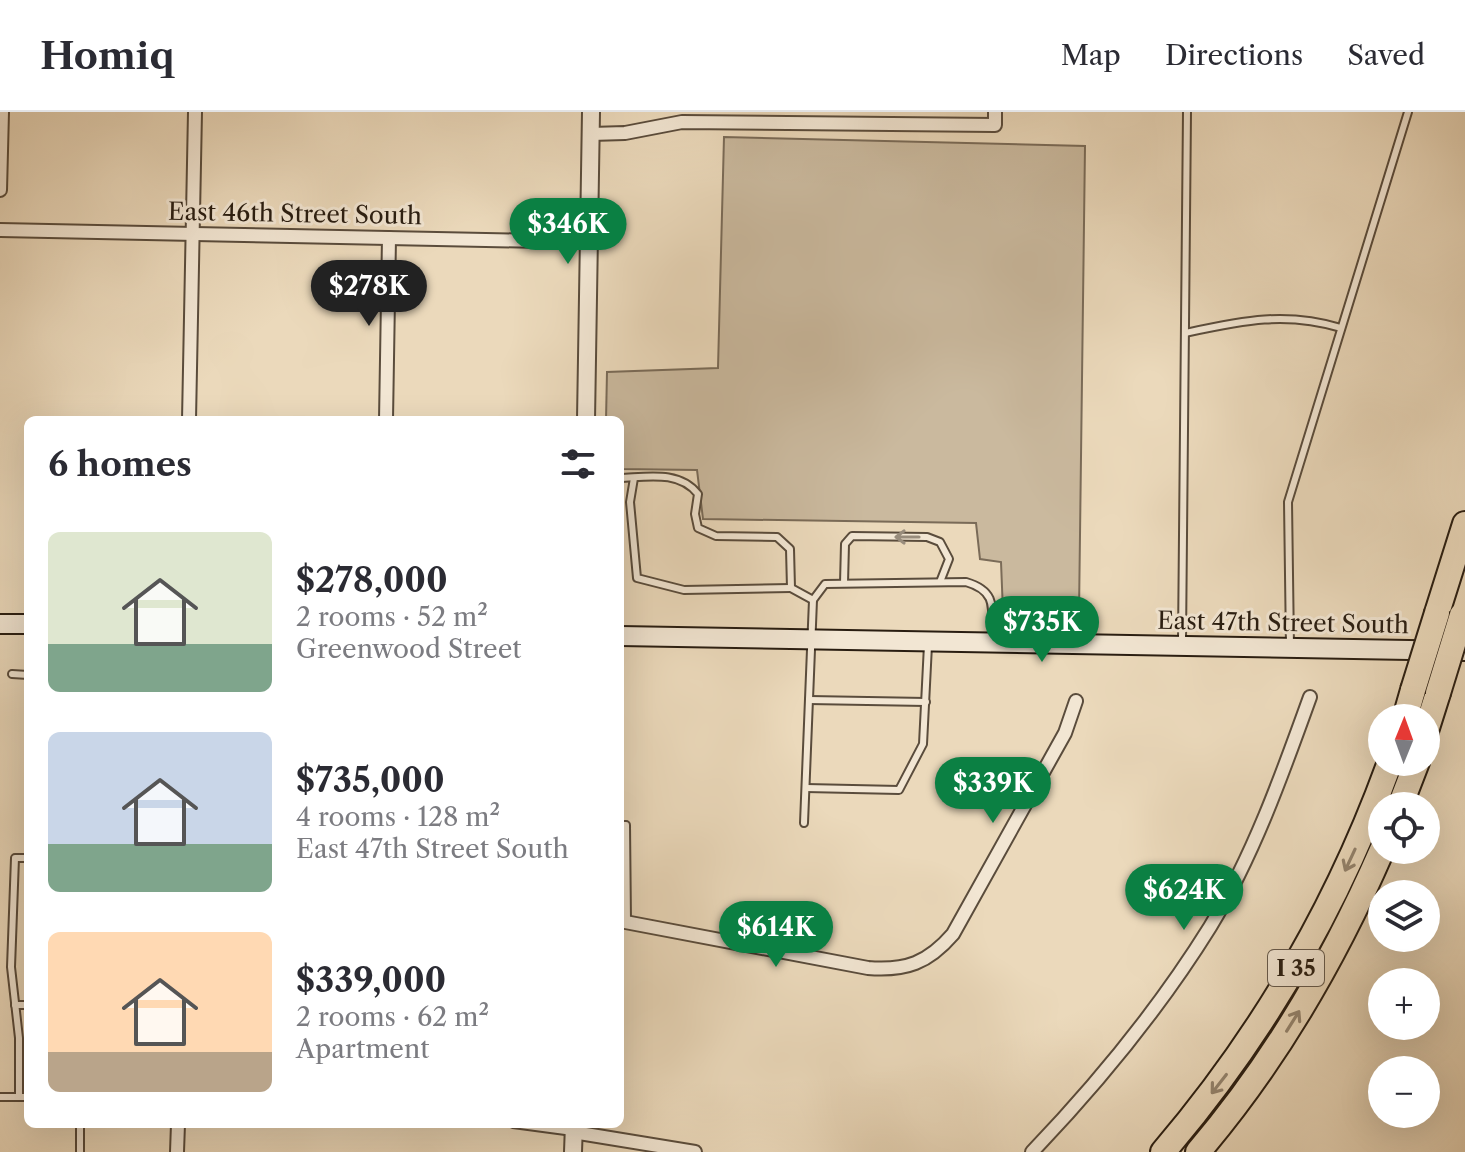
<!DOCTYPE html>
<meta charset="utf-8">
<style>
body{margin:0;font-family:"Libre Caslon Text",serif;background:#f2f2f3;color:#2b2b33;height:100vh;display:flex;flex-direction:column;font-size:30px;white-space:nowrap}
*{box-sizing:border-box;margin:0}
p{font-size:26px;color:#7c7c81}
.icon{flex:none;width:44px;height:44px;fill:none;stroke:currentColor;stroke-width:2;stroke-linecap:round;stroke-linejoin:round}
.map{position:relative;flex:1;overflow:hidden}
.side{position:absolute;left:24px;top:304px;width:600px;height:712px;display:flex;flex-direction:column;background:#fff;border-radius:12px;box-shadow:0 8px 32px #0002}
.side>*{flex:none}
.needle{width:52px;rotate:1deg}
.tools{position:absolute;left:1368px;top:592px;display:grid;gap:16px}
.tools a{display:grid;place-items:center;width:72px;height:72px;border-radius:50%;background:#fff;box-shadow:0 8px 32px #0002;font-size:40px}
.price{position:absolute;translate:-50% -68px;padding:0 18px;border-radius:28px;background:#0b8043;color:#fff;font-size:26px;line-height:52px;filter:drop-shadow(0 2px 4px #0008)}
.price::after{content:'';position:absolute;left:50%;top:48px;width:24px;height:18px;margin-left:-12px;background:inherit;clip-path:polygon(0 0,100% 0,50% 100%)}
.price.on{background:#222;color:#fff}
ul{padding:0;list-style:none}
li{display:flex;align-items:center;gap:24px;height:200px;padding:0 24px}
li span{display:grid;place-items:center;flex:none;width:224px;height:160px;border-radius:12px;color:#555}
li>.icon{margin-inline-start:auto}
span .icon{width:96px;height:96px;fill:#fffc;stroke-width:1}
li b{font-size:34px}
h2{display:flex;justify-content:space-between;align-items:center;height:96px;padding:0 24px;font-size:34px}
header{display:flex;align-items:center;gap:48px;box-sizing:border-box;height:112px;padding:0 40px;background:#fff;border-bottom:2px solid #e1e1e2}
header strong{font-size:38px}
nav{display:flex;gap:44px;margin-inline-start:auto;font-size:28px}
.map>svg:first-child{display:block}
.green{fill:#cab99e;stroke:#7a6b58;stroke-width:2}
.lines{fill:none;stroke-linecap:round;stroke-linejoin:round}
.service-casing{stroke:#5a4c3c;stroke-width:10}
.minor-casing{stroke:#5a4c3c;stroke-width:16}
.tertiary-casing{stroke:#5a4c3c;stroke-width:20}
.secondary-casing{stroke:#291d11;stroke-width:22}
.motorway-casing{stroke:#291d11;stroke-width:28}
.service{stroke:#f2e6d3;stroke-width:6}
.minor{stroke:#f2e6d3;stroke-width:12}
.tertiary{stroke:#f2e6d3;stroke-width:16}
.secondary{stroke:#f2e6d3;stroke-width:18}
.motorway{stroke:#ebd9bb;stroke-width:24}
.motorway-bridge-casing{stroke:#291d11;stroke-width:28;stroke-linecap:butt}
.motorway-bridge{stroke:#ebd9bb;stroke-width:24}
.oneway{stroke:#988c7c}
.oneway2{stroke:#94846e}
.labels{text-anchor:middle;stroke-width:6;stroke-linejoin:round;paint-order:stroke}
.shield{fill:#f2e6d3;stroke:#65594b;stroke-width:2}
.shield-label{font-size:22px;font-weight:bold;fill:#291d11}
.street-label{font-size:24px;fill:#291d11;stroke:#f2e6d3}
</style>
<header>
<strong>Homiq</strong>
<nav><a>Map</a><a>Directions</a><a>Saved</a></nav>
</header>
<div class="map">
<svg width="1465" height="1040" viewBox="0 0 1465 1040">
<rect width="100%" height="100%" fill="#ebd9bb"/>
<filter id="stains"><feTurbulence type="fractalNoise" baseFrequency=".0025" numOctaves="4"/><feColorMatrix values="0 0 0 0 .2 0 0 0 0 .09 0 0 0 0 .02 0 0 0 .5 -.17"/></filter>
<radialGradient id="worn" r=".72"><stop offset=".6" stop-color="#630" stop-opacity="0"/><stop offset="1" stop-color="#630" stop-opacity=".3"/></radialGradient>
<path class="green" d="M724 25 1085 34 1079 501 1003 500 1001 450 980 447 976 411 703 407 697 358 620 357V308H606L607 260 718 256Z"/>
<g class="lines">
<defs>
<g id="service">
<path d="M1185 221C1241 209 1285 199 1341 216"/>
<path d="M620 366C647 365 679 358 698 382L695 402 698 416 716 424 777 425 790 437 791 476 813 488 804 711"/>
<path d="M634 366 630 390 637 466 684 478 791 476"/>
<path d="M844 471 845 432 852 424 927 425 940 430 949 447 940 470"/>
<path d="M813 488 825 472 966 470C1000 480 991 499 992 529"/>
<path d="M1182 529 1187 0"/>
<path d="M1290 534 1288 390 1408 0"/>
<path d="M12 562 28 563"/>
<path d="M809 588 926 590"/>
<path d="M806 676 899 678 923 632 928 533"/>
<path d="M620 713H626L627 810"/>
<path d="M15 893H28"/>
<path d="M0 985H28"/>
<path d="M19 985V926L11 855 15 746H28"/>
<path d="M513 1012 573 1020"/>
<path d="M80 1040V1012"/>
</g>
<g id="minor">
<path d="M591 22 625 21 682 10 995 13V0"/>
<path d="M0 78 2 0"/>
<path d="M0 118 588 130"/>
<path d="M189 308 195 0"/>
<path d="M386 308 389 126"/>
<path d="M620 809 868 856C906 859 928 851 953 822L1065 621 1076 589"/>
<path d="M573 1020 695 1040"/>
<path d="M177 1040 178 1012"/>
<path d="M1032 1040C1098 971 1159 897 1210 815 1253 744 1282 663 1310 585"/>
</g>
<g id="tertiary">
<path d="M586 308 591 0"/>
<path d="M573 1040 574 1012"/>
</g>
<g id="secondary">
<path d="M0 512H28"/>
<path d="M620 524 1465 539"/>
</g>
<g id="motorway">
<path d="M1437 501 1465 412"/>
<path d="M1405 606 1413 578"/>
<path d="M1426 619 1438 581"/>
<path d="M1400 694 1417 650"/>
<path d="M1163 1040C1263 923 1338 794 1390 650"/>
<path d="M1198 1040C1275 950 1335 846 1382 738"/>
</g>
</defs>
<use href="#service" class="service-casing"/>
<use href="#minor" class="minor-casing"/>
<use href="#tertiary" class="tertiary-casing"/>
<use href="#secondary" class="secondary-casing"/>
<use href="#motorway" class="motorway-casing"/>
<use href="#service" class="service"/>
<use href="#minor" class="minor"/>
<use href="#tertiary" class="tertiary"/>
<use href="#secondary" class="secondary"/>
<use href="#motorway" class="motorway"/>
<defs>
<g id="motorway-bridge">
<path d="M1413 578 1437 501"/>
<path d="M1438 581 1462 503"/>
</g>
</defs>
<use href="#motorway-bridge" class="motorway-bridge-casing"/>
<use href="#motorway-bridge" class="motorway-bridge"/>
</g>
<defs><path id="oneway-shaft" d="M-6 0H5M1.5-3L5.5 0L1.5 3" fill="none" stroke-width="1.6" stroke-linecap="round" stroke-linejoin="round" transform="scale(2)"/></defs>
<use class="oneway" href="#oneway-shaft" transform="translate(907 425) rotate(-180)"/>
<g class="oneway2">
<use href="#oneway-shaft" transform="translate(1350 748) rotate(115)"/>
<use href="#oneway-shaft" transform="translate(1293 909) rotate(-58)"/>
<use href="#oneway-shaft" transform="translate(1219 972) rotate(128)"/>
</g>
<g class="labels">
<rect class="shield" x="1268" y="838" width="56" height="36" rx="6"/>
<g class="shield-label">
<text x="1296" y="864">I 35</text>
</g>
<g class="street-label">
<text transform="translate(295 102) rotate(1)" y="8">East 46th Street South</text>
<text transform="translate(1283 511) rotate(1)" y="8">East 47th Street South</text>
</g>
</g>
<rect width="100%" height="100%" filter="url(#stains)"/>
<rect width="100%" height="100%" fill="url(#worn)"/>
</svg>
<div class="tools">
<a><svg class="needle" viewBox="-14 -14 28 28"><path d="M0-13l5 13h-10z" fill="#e53935"/><path d="M0 13l5-13h-10z" fill="#7c7c81"/></svg></a>
<a><svg class="icon" aria-label="locate" viewBox="0 0 24 24"><circle cx="12" cy="12" r="6"/><path d="M12 2v4M12 18v4M2 12h4M18 12h4"/></svg></a>
<a><svg class="icon" aria-label="layers" viewBox="0 0 24 24"><path d="M12 4l9 5-9 5-9-5zM3 14l9 5 9-5"/></svg></a>
<a>+</a>
<a>−</a>
</div>
<b class="price" style="left:568px;top:154px">$346K</b>
<b class="price on" style="left:369px;top:216px">$278K</b>
<b class="price" style="left:1042px;top:552px">$735K</b>
<b class="price" style="left:993px;top:713px">$339K</b>
<b class="price" style="left:1184px;top:820px">$624K</b>
<b class="price" style="left:776px;top:857px">$614K</b>
<section class="side">
<h2>6 homes<svg class="icon" aria-label="filters" viewBox="0 0 24 24"><path d="M4 7h16M4 17h16"/><circle cx="9" cy="7" r="2"/><circle cx="15" cy="17" r="2"/></svg></h2>
<ul>
<li><span style="background:linear-gradient(#dfe7d0 70%,#7fa58c 0)"><svg class="icon" aria-label="home" viewBox="0 0 24 24"><path d="M3 11l9-7 9 7M6 9v11h12V9"/></svg></span><div><b>$278,000</b><p>2 rooms · 52 m²</p><p>Greenwood Street</p></div></li>
<li><span style="background:linear-gradient(#c9d6e8 70%,#7fa58c 0)"><svg class="icon" aria-label="home" viewBox="0 0 24 24"><path d="M3 11l9-7 9 7M6 9v11h12V9"/></svg></span><div><b>$735,000</b><p>4 rooms · 128 m²</p><p>East 47th Street South</p></div></li>
<li><span style="background:linear-gradient(#ffd9b3 75%,#b9a48a 0)"><svg class="icon" aria-label="home" viewBox="0 0 24 24"><path d="M3 11l9-7 9 7M6 9v11h12V9"/></svg></span><div><b>$339,000</b><p>2 rooms · 62 m²</p><p>Apartment</p></div></li>
</ul>
</section>
</div>
